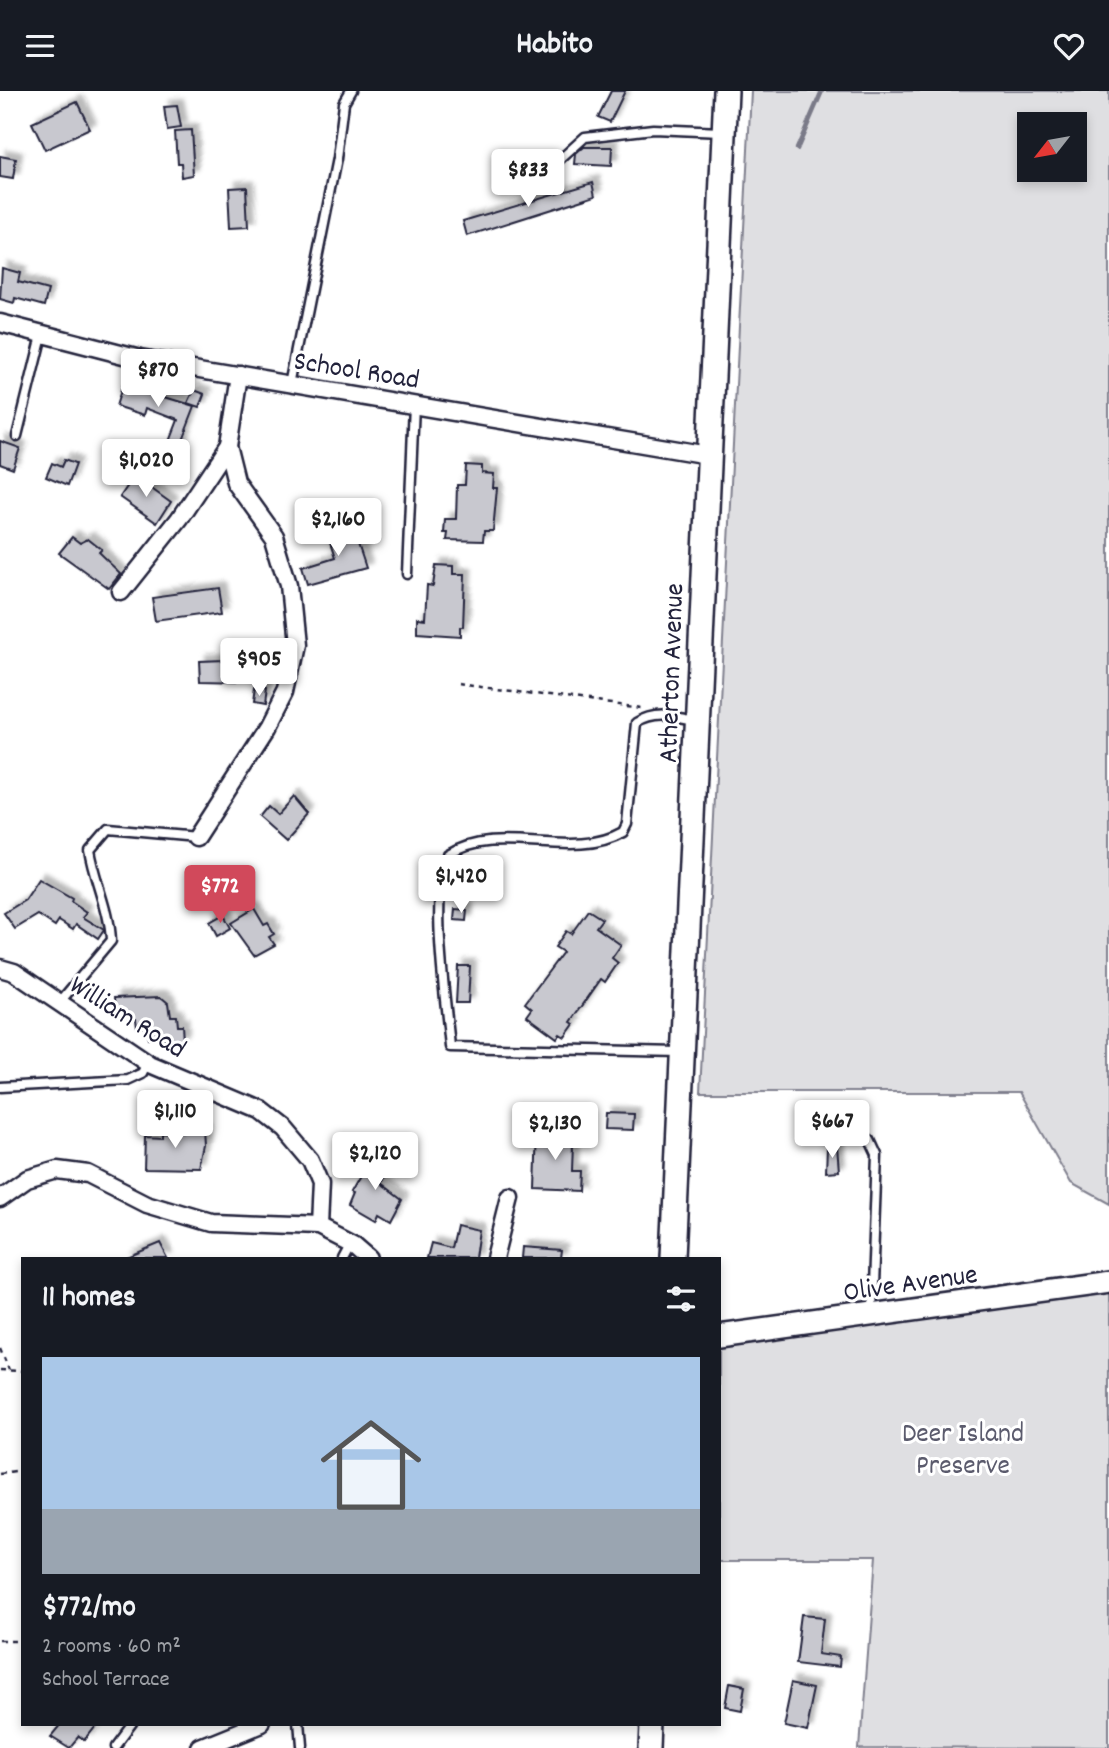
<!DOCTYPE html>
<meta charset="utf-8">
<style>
body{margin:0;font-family:Dekko,sans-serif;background:#20242c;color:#f1f3f6;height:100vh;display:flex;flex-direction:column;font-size:26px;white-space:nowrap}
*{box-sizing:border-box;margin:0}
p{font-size:23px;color:#9ea1a6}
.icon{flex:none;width:38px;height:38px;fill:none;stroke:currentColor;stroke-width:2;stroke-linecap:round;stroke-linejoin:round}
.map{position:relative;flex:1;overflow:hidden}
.sheet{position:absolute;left:21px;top:1166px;width:700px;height:469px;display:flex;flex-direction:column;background:#171b24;border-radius:0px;box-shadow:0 4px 10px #0003}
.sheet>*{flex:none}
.needle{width:46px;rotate:239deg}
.buttons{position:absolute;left:1017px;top:21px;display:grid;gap:14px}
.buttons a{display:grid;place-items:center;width:70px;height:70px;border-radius:0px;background:#171b24;box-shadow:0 4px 10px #0003;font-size:35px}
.price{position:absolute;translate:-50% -60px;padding:0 16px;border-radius:7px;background:#fff;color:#222;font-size:23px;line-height:46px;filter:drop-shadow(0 2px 4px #0008)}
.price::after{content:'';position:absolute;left:50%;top:42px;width:21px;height:16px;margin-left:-10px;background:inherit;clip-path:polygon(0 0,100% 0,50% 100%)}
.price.selected{background:#d1495b;color:#fff}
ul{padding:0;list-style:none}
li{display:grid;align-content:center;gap:14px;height:371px;padding:0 21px}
li span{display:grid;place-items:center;height:217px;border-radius:0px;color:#555}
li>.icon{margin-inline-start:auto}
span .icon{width:126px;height:126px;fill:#fffc;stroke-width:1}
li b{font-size:30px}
h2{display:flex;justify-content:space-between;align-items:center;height:84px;padding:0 21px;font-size:30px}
header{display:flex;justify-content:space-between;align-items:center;height:91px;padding:0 21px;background:#171b24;font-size:32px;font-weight:700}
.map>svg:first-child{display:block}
.green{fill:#dfdfe2;stroke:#80808e;stroke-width:2;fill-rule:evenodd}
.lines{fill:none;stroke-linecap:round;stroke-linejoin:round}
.stream{stroke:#7a7a88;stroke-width:4.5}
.building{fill:#c8c8cf;stroke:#22223b;stroke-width:2;filter:url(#shadow)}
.service-casing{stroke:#22223b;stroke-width:13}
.minor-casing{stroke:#22223b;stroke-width:21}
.tertiary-casing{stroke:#22223b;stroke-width:26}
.secondary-casing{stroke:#22223b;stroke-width:28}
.path{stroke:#22223b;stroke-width:2.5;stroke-dasharray:5 5;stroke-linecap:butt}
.service{stroke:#fff;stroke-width:8}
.minor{stroke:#fff;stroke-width:16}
.tertiary{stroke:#fff;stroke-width:21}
.secondary{stroke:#fff;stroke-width:23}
.labels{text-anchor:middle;stroke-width:6;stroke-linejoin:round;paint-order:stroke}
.street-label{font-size:28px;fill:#22223b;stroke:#fff}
.park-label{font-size:28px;fill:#5b5b6d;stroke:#fff}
</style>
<header><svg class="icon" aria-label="menu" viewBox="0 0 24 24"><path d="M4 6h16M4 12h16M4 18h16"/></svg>Habito<svg class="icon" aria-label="heart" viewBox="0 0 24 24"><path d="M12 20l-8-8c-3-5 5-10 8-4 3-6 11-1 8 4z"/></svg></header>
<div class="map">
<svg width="1109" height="1657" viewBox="0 0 1109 1657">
<defs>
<filter id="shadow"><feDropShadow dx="6" dy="-6" stdDeviation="2" flood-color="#0004"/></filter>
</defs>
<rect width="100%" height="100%" fill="#fff"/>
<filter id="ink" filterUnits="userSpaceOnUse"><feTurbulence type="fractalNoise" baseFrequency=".0143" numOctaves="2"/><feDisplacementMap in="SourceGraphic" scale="14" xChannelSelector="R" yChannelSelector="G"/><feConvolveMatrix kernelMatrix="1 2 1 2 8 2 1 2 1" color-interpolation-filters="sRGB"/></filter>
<g filter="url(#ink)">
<g class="green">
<path d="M751 0H1109V1113L1071 1092 1019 1001H700ZM1029 33H1074V79H1029Z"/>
<path d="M1109 1191V1657L859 1656 873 1469H719V1245Z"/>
</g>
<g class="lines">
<path class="stream" d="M797 58 822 0"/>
</g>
<g class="building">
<path d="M611 0H625L610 31 598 26Z"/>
<path d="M77 11 90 38 45 59 32 32Z"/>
<path d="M177 14 181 36 167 38 164 15Z"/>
<path d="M191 39 194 84 182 86 181 72H177L175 40Z"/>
<path d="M584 56H612L611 75 575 73 576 63Z"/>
<path d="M0 65 16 68 13 88 0 86Z"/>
<path d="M593 91 596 104 467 145 463 130Z"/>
<path d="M247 96 249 135 231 136 229 97Z"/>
<path d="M2 177 20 182 18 191 48 199 44 215 15 207 14 212 0 208Z"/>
<path d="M123 293 195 315 178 359 168 355 178 329 147 317 145 324 116 315Z"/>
<path d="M194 299 205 303 200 316 188 312Z"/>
<path d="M0 350 20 357 13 378 0 373Z"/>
<path d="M64 369 75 373 67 395 46 386 52 372 61 376Z"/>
<path d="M466 374 482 375V382L494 383 493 397H497L493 440H484L483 450 447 449 448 442H444L445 428H456L457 394H465Z"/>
<path d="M135 384 171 410 157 432 120 406Z"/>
<path d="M352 435 366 477 308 493 303 477 335 467 327 443Z"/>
<path d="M72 446 80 452 88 448 102 459 99 462 121 483 109 498 59 462Z"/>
<path d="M436 474 453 475V483H465L463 536H460V545L417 542V527L425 528 427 494 433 495Z"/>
<path d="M218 497 222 521 156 530 152 506Z"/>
<path d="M225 565 247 567V591L200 590 199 570 224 569Z"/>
<path d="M254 599 265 600 263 615 252 613Z"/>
<path d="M294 705 309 723 286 749 260 726 269 715 278 723Z"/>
<path d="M39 788 72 807 71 810 87 821 83 826 104 839 98 848 76 833 73 838 59 829 55 835 38 824 15 838 4 822 25 809Z"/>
<path d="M254 818 264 835 268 833 274 843 269 846 274 853 254 864 231 832Z"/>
<path d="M455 818 467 819 466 830 454 829Z"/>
<path d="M588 819 602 828 596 836 621 854 612 867 618 872 605 891 601 888 571 931 574 933 565 946 560 943 557 947 527 925 532 918 525 912 563 861 555 856 566 840 571 843Z"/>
<path d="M223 824 230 837 216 845 209 832Z"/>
<path d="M458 875H470L468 912H456Z"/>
<path d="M161 905 168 911 170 925H176L177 935H182L183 950 164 951 163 946 148 947 146 936 137 937 136 928 123 929 122 922 115 923 114 907Z"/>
<path d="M606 1022 634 1023 633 1039 605 1038Z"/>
<path d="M191 1038 205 1039 206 1055 201 1078 144 1077 145 1044 160 1045V1040L191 1042Z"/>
<path d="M537 1038 569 1040V1052H573L572 1080H580L579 1100 535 1098Z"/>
<path d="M837 1055 839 1080 826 1081 827 1056Z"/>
<path d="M373 1064 391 1074 381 1092 402 1108 391 1129 379 1122 376 1129 350 1114 355 1102 352 1101Z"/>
<path d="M456 1134 479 1139 475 1167H427L431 1152 451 1157Z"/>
<path d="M160 1152 168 1167H124Z"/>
<path d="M523 1156 562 1159 561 1167H522Z"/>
<path d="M804 1526 825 1528 821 1563 841 1566 840 1576 798 1571Z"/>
<path d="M793 1589 817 1594 808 1637 784 1632Z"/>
<path d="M729 1595 744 1598 740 1620 725 1617Z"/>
<path d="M60 1633H98L84 1651 78 1646 69 1657 50 1645Z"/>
</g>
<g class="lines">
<defs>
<g id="service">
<path d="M552 76 585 46 653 38 721 41"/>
<path d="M292 293 337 68 344 12 351 0"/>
<path d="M17 345 42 244"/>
<path d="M407 483 414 313"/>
<path d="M59 912 111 850C110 819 95 790 90 759L108 738 196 746"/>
<path d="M679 961 450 956C446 910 429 802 448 764 499 731 571 771 623 741L627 733 637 632C656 620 674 625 694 629"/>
<path d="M0 996 128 989 143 982 148 972"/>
<path d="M859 1041 870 1049 877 1064 871 1221"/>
<path d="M342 1167 350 1152"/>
<path d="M298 1633 300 1657"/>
<path d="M113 1657 131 1633"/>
</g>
<g id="minor">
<path d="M0 232 140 268 708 364"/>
<path d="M121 501 179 428 227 356"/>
<path d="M196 746 267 636 285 601 295 554 289 495 274 445 236 392 227 356 238 284"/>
<path d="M0 877 14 881 150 973 261 1020 283 1037 310 1069 320 1093 318 1136"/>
<path d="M0 1107 27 1088 57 1079 88 1083 147 1113 211 1132 318 1136 353 1154 368 1167"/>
<path d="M495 1167 510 1107"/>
<path d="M203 1657 262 1633"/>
</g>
<path id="tertiary" d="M719 1245 1109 1191"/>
<g id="secondary">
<path d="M673 1167 726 0"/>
<path d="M651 1657 652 1633"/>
</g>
</defs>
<use href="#service" class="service-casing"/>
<use href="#minor" class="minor-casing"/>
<use href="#tertiary" class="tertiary-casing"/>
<use href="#secondary" class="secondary-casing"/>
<g class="path">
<path d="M458 593 642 617"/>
<path d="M0 1257 9 1279"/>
<path d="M0 1279 23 1280"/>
<path d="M0 1383 23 1380"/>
<path d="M0 1550H23"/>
</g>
<use href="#service" class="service"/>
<use href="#minor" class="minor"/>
<use href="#tertiary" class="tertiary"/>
<use href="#secondary" class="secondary"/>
</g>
</g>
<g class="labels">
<g class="street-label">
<text transform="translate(357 277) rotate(9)" y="10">School Road</text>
<text transform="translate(669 582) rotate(-88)" y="10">Atherton Avenue</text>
<text transform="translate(129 924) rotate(32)" y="10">William Road</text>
<text transform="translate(910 1190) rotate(-8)" y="10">Olive Avenue</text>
</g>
<g class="park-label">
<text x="963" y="1350">Deer Island<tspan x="963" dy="32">Preserve</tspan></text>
</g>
</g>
</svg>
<div class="buttons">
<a><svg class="needle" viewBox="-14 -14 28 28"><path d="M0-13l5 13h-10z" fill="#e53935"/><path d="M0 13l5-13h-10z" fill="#9ea1a6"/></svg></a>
</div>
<b class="price" style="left:528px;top:118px">$833</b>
<b class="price" style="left:158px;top:318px">$870</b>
<b class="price" style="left:146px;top:408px">$1,020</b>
<b class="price" style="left:338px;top:467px">$2,160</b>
<b class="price" style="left:259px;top:607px">$905</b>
<b class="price" style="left:461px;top:824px">$1,420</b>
<b class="price selected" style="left:220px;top:834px">$772</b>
<b class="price" style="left:175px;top:1059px">$1,110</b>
<b class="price" style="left:832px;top:1069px">$667</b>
<b class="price" style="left:555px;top:1071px">$2,130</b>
<b class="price" style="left:375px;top:1101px">$2,120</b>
<section class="sheet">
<h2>11 homes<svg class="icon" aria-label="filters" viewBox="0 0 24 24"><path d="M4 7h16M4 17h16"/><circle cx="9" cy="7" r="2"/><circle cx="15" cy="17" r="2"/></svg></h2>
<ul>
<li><span style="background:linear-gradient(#a9c7e8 70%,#9aa5b1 0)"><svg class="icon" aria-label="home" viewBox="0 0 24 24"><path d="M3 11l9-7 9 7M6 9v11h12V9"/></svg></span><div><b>$772/mo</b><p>2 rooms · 60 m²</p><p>School Terrace</p></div></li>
</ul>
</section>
</div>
